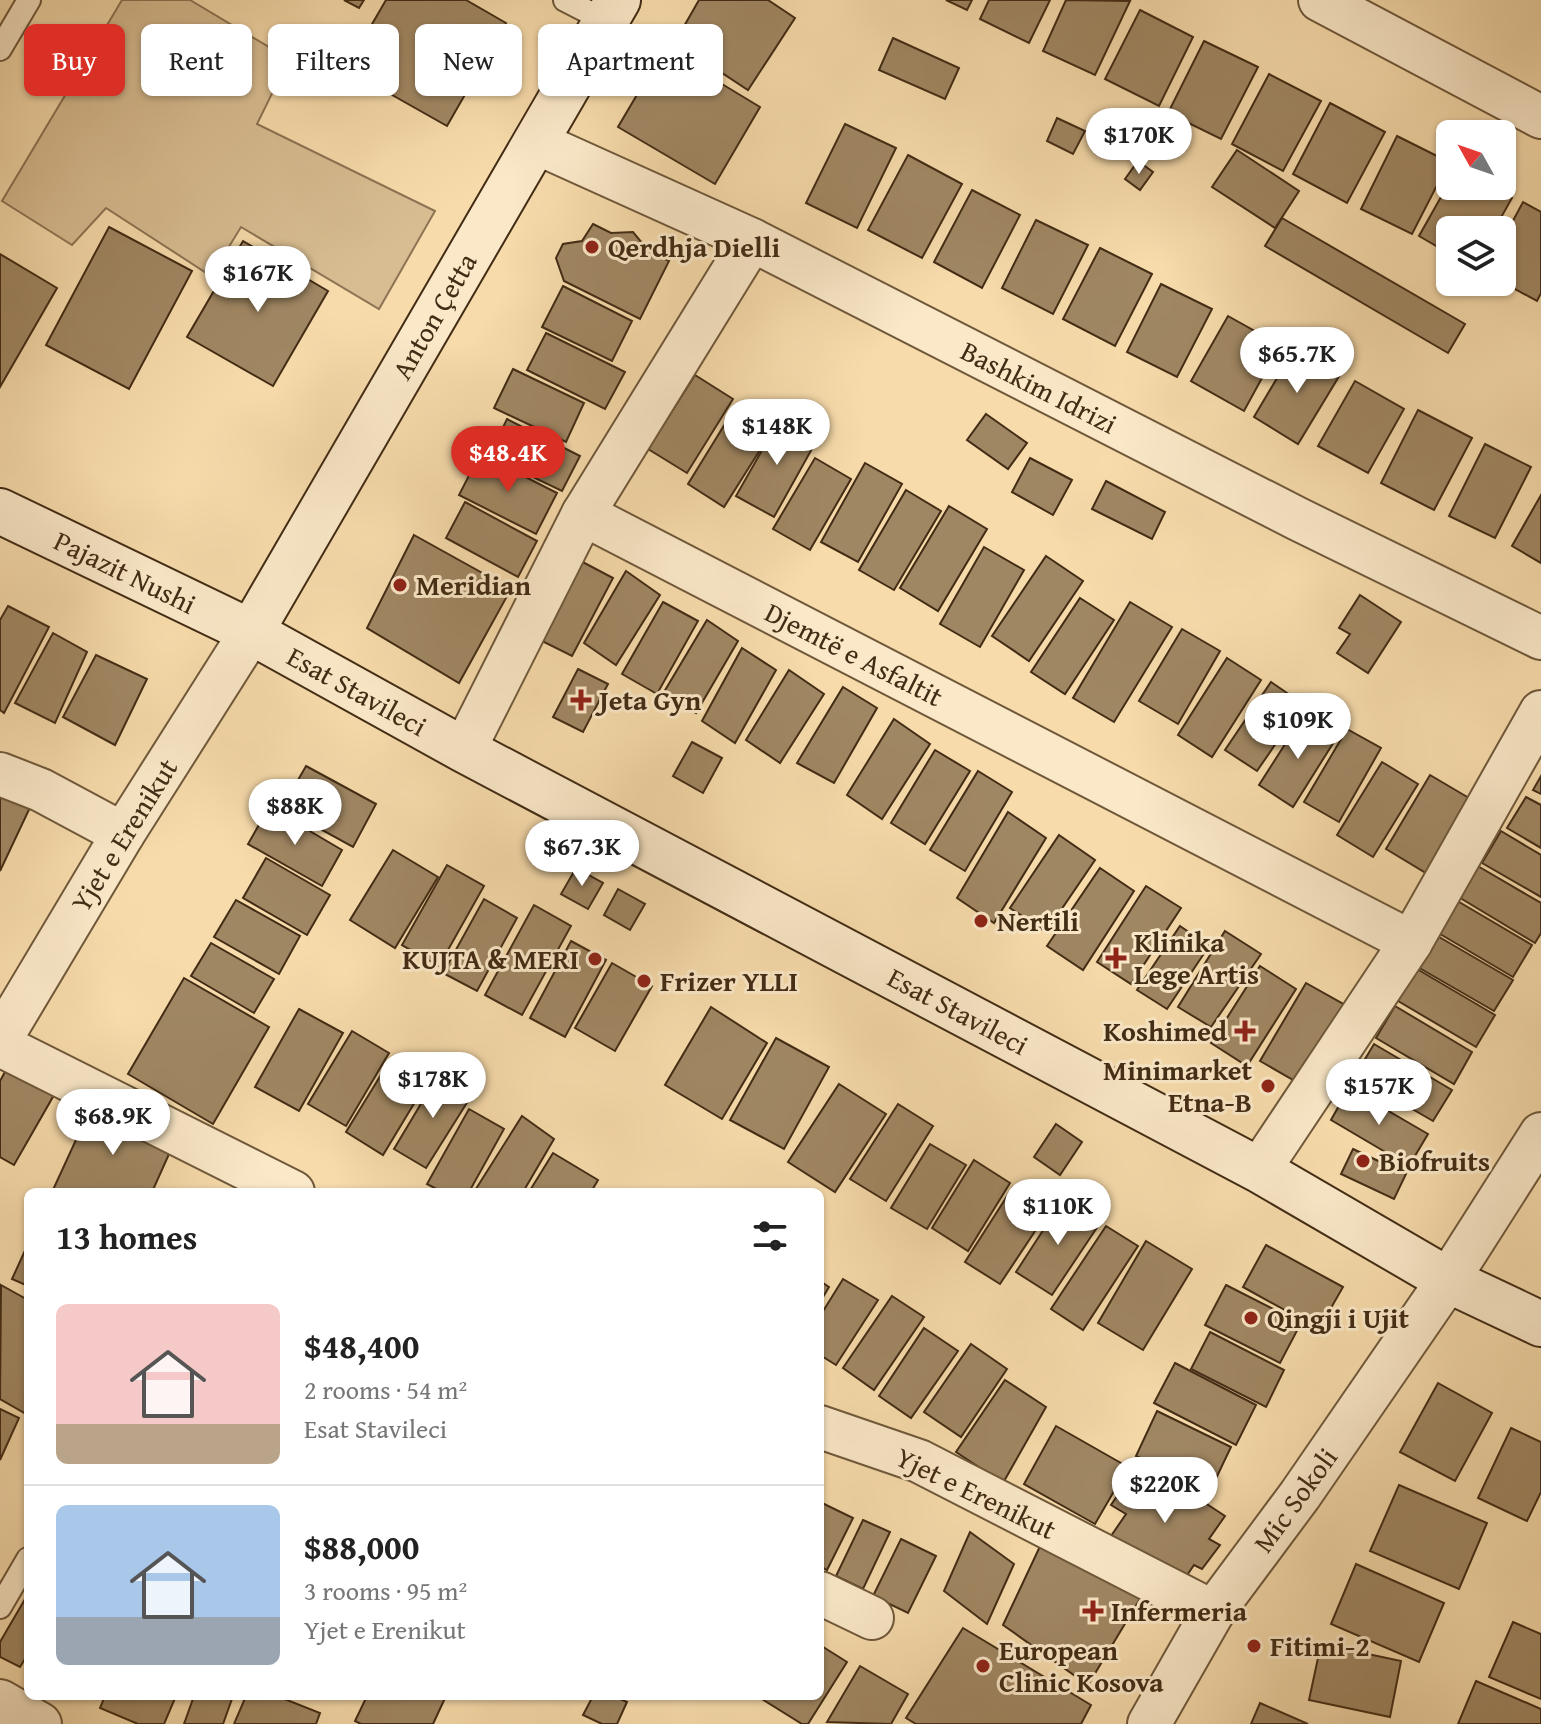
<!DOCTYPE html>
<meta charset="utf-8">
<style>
body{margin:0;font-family:"Gentium Book Plus",serif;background:#f2f2f2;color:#222;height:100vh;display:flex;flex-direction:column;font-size:30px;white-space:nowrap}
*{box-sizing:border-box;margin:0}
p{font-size:26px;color:#767676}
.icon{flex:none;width:44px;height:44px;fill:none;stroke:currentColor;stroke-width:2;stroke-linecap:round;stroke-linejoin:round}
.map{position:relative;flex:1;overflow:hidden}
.panel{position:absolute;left:24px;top:1188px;width:800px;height:512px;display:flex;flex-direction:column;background:#fff;border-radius:12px;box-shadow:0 2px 6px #0004}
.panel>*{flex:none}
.top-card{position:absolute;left:24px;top:24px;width:800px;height:72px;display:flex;gap:16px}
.needle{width:52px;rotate:310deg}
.fabs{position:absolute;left:1436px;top:120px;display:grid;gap:16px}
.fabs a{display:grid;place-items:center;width:80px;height:80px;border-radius:12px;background:#fff;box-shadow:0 2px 6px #0004;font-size:40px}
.price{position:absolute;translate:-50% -68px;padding:0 18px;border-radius:28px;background:#fff;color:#222;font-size:26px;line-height:52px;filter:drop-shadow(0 2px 4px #0008)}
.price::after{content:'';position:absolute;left:50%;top:48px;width:24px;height:18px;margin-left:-12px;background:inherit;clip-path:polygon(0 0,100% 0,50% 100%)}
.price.active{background:#d93025;color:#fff}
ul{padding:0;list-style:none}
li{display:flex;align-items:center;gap:24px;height:200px;padding:0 32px}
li+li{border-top:2px solid #e0e0e0}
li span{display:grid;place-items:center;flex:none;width:224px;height:160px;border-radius:12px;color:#555}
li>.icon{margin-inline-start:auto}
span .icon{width:96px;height:96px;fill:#fffc;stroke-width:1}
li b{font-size:34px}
h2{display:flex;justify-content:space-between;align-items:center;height:96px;padding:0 32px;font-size:34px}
.chip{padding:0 28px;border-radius:12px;background:#fff;box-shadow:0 2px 6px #0004;font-size:28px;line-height:72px}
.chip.active{background:#d93025;color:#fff}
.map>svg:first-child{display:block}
.green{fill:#d8bd92;stroke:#8d7454;stroke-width:2}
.building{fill:#a08763;stroke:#422c15;stroke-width:2}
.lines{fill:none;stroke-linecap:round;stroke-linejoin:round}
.lane-casing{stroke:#6f583a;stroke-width:26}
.street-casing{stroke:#6f583a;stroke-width:46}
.secondary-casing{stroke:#422c15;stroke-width:48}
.lane{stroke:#fae8c8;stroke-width:22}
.street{stroke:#fae8c8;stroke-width:42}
.secondary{stroke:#fae8c8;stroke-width:44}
.poi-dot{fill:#8f2418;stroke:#fae8c8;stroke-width:3}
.labels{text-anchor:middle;stroke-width:6;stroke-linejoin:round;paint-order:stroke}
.poi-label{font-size:28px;font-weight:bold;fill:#422c15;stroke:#fae8c8;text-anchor:start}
.street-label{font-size:28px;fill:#422c15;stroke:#fae8c8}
</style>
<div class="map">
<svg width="1541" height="1724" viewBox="0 0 1541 1724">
<rect width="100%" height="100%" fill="#f7dbab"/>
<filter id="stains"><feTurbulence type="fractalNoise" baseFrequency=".0025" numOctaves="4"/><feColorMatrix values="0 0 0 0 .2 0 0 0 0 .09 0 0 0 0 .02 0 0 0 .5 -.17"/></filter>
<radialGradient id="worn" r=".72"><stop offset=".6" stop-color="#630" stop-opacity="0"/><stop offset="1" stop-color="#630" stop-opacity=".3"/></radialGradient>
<path class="green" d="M122 0H190L289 59 257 124 435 211 379 309 241 227 211 276 106 208 72 245 2 201Z"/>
<g class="building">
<path d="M344 0H364L359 8Z"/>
<path d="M386 0H466L506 23 447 126 346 69Z"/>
<path d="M699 0H768L795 18 748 90 675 42Z"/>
<path d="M946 0H972L967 10Z"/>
<path d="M989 0H1050L1029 43 980 19Z"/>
<path d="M1066 0 1130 1 1095 75 1043 51Z"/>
<path d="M1140 10 1193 37 1159 106 1105 79Z"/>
<path d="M893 38 959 68 945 99 879 70Z"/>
<path d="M1204 41 1258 67 1221 139 1168 113Z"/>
<path d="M664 49 760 107 715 184 618 127Z"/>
<path d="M1269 74 1321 101 1283 171 1232 144Z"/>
<path d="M1330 103 1385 132 1347 203 1293 174Z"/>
<path d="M1057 118 1085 131 1073 154 1047 141Z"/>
<path d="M845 124 896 148 857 228 806 203Z"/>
<path d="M1397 136 1449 162 1412 234 1361 209Z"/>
<path d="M1237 150 1299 191 1275 228 1212 187Z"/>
<path d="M908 155 962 184 922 258 868 230Z"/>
<path d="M1138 161 1153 172 1140 190 1125 179Z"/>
<path d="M1450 181V186H1491L1512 198 1494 230H1450V254L1419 236Z"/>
<path d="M972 190 1020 215 982 288 934 262Z"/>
<path d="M1523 202 1541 212V293L1537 301 1502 282V241Z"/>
<path d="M1282 218 1465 324 1448 353 1265 246Z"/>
<path d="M1036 220 1088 245 1053 314 1002 288Z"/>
<path d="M593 224 611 233 633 232 647 249 669 261 640 319 564 281 556 258 563 244 582 241Z"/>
<path d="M109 227 192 271 129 389 46 345Z"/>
<path d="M243 241 328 291 273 386 187 337Z"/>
<path d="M1100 248 1152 274 1115 346 1063 319Z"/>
<path d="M0 254 57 288 0 387Z"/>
<path d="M1161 284 1212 309 1177 377 1127 352Z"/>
<path d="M563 286 632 321 612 361 542 327Z"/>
<path d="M1228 316 1280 345 1244 411 1191 381Z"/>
<path d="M546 333 625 372 605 409 527 370Z"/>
<path d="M1296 346 1341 373 1298 444 1254 417Z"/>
<path d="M513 369 584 403 566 442 494 408Z"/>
<path d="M695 375 733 399 687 473 648 449Z"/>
<path d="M1355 381 1404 409 1368 473 1318 446Z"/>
<path d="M1418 410 1472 438 1434 510 1381 483Z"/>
<path d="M733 411 770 434 724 507 688 484Z"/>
<path d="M986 414 1027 443 1008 469 967 440Z"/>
<path d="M781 417 818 438 774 517 736 496Z"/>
<path d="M507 419 580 456 562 491 489 456Z"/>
<path d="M1485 444 1531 467 1495 538 1449 516Z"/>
<path d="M480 454 557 493 536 534 459 495Z"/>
<path d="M815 458 851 479 810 550 773 529Z"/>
<path d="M1030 458 1072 480 1053 515 1012 492Z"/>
<path d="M865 463 902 484 858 562 821 542Z"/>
<path d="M1106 481 1165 512 1152 539 1092 509Z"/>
<path d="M906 490 941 511 894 590 859 570Z"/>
<path d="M1541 495V563L1512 546Z"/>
<path d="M465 502 537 541 518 577 446 538Z"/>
<path d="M949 506 987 529 938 611 900 588Z"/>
<path d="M414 535 511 589 459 683 367 628Z"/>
<path d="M984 547 1024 570 980 647 940 624Z"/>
<path d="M1046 556 1083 581 1029 661 992 636Z"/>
<path d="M575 558 613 578 572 656 534 637Z"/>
<path d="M626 571 660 595 616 665 584 643Z"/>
<path d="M1360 595 1401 622 1368 673 1337 653 1350 634 1339 628Z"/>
<path d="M1080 598 1114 620 1065 694 1031 672Z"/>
<path d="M663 602 698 621 657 694 622 674Z"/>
<path d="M1130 602 1172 627 1114 722 1073 698Z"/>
<path d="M8 606 49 627 4 713 0 710V620Z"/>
<path d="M707 620 738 641 696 713 664 692Z"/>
<path d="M1182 629 1220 651 1178 724 1139 701Z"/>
<path d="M53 633 87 652 55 723 15 703Z"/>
<path d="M742 648 776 670 735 743 702 721Z"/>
<path d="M96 655 147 679 115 745 63 717Z"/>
<path d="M1227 658 1261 680 1212 757 1178 735Z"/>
<path d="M578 669 608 684 583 732 553 717Z"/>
<path d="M789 670 824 694 780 763 746 740Z"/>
<path d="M1271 682 1303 704 1257 771 1225 750Z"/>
<path d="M843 687 877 708 834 783 797 763Z"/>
<path d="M1303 716 1337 737 1293 807 1259 785Z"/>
<path d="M894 719 930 744 882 819 847 795Z"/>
<path d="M1347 729 1381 748 1339 822 1304 802Z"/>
<path d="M692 742 722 758 703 793 673 776Z"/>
<path d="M935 750 970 771 925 844 891 823Z"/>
<path d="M1382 762 1418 784 1373 857 1337 835Z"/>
<path d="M306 766 376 804 353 847 282 808Z"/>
<path d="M978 771 1012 792 965 871 930 850Z"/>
<path d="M1430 775 1469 798 1426 873 1386 849Z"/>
<path d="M1541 776V794L1533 790Z"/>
<path d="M0 784 34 799 0 871Z"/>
<path d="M1526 797 1541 805V848L1507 828Z"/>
<path d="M269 807 342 850 322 886 248 844Z"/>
<path d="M1008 812 1046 838 994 923 957 898Z"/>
<path d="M1501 831 1541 855V897L1482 863Z"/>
<path d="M1059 835 1095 860 1046 932 1010 908Z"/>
<path d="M393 850 438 877 395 948 350 920Z"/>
<path d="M266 858 330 895 307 935 243 898Z"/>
<path d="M447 865 484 886 439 966 402 945Z"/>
<path d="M1476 865 1541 903V933L1535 943 1457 896Z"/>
<path d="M576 868 603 883 588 909 561 894Z"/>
<path d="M1100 868 1134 891 1083 970 1047 946Z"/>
<path d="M1146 886 1181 908 1131 984 1097 962Z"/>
<path d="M618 889 645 904 630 930 604 915Z"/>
<path d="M484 899 517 918 477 991 443 973Z"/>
<path d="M1454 899 1532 945 1513 977 1435 931Z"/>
<path d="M236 900 300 936 279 974 214 937Z"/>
<path d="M534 905 571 926 522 1015 485 995Z"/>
<path d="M1180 926 1209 946 1167 1009 1137 990Z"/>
<path d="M1225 931 1261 954 1211 1027 1178 1007Z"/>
<path d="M1434 934 1513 980 1494 1011 1416 966Z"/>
<path d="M571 941 606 960 565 1037 530 1018Z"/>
<path d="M211 943 274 979 254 1013 191 976Z"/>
<path d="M612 963 652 986 615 1051 575 1028Z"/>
<path d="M1260 966 1296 989 1247 1066 1211 1043Z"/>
<path d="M1417 969 1495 1015 1476 1047 1398 1001Z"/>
<path d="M184 978 269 1027 213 1124 128 1074Z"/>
<path d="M1306 983 1345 1005 1300 1084 1260 1061Z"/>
<path d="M1395 1006 1472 1052 1454 1084 1376 1038Z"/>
<path d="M711 1007 767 1043 722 1119 665 1085Z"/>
<path d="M299 1009 343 1033 299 1111 255 1087Z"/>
<path d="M352 1031 389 1053 346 1126 308 1104Z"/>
<path d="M776 1038 829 1067 784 1149 730 1120Z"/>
<path d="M1374 1044 1452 1090 1433 1121 1355 1076Z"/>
<path d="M390 1060 427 1082 383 1155 346 1132Z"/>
<path d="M7 1068 54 1095 14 1165 0 1157V1081Z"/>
<path d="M440 1072 473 1093 426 1168 394 1149Z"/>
<path d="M839 1084 886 1114 835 1192 788 1162Z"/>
<path d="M1349 1088 1428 1134 1409 1166 1331 1120Z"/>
<path d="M898 1104 933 1126 886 1201 850 1179Z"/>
<path d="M92 1105 174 1143 152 1192H52Z"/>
<path d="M469 1109 504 1129 469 1192H442L427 1184Z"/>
<path d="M522 1116 554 1139 523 1192H474Z"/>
<path d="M1056 1124 1082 1142 1060 1175 1034 1157Z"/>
<path d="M930 1144 966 1165 927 1229 891 1208Z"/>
<path d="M1353 1149 1406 1174 1394 1199 1341 1174Z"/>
<path d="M553 1153 598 1180 591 1192H529Z"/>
<path d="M974 1160 1010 1183 968 1251 932 1228Z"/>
<path d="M1013 1187 1049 1210 1000 1284 965 1262Z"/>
<path d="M1064 1198 1100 1223 1052 1295 1016 1272Z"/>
<path d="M1106 1226 1138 1246 1083 1330 1051 1309Z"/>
<path d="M1146 1241 1192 1269 1143 1350 1098 1323Z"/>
<path d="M28 1244V1286L12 1279Z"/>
<path d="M1266 1245 1343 1287 1319 1329 1243 1287Z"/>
<path d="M843 1279 878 1300 836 1365 820 1355V1316Z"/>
<path d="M820 1281 829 1287 820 1302Z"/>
<path d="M1 1285 28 1300V1415L0 1399Z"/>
<path d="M1226 1285 1301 1323 1280 1363 1205 1325Z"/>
<path d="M892 1296 924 1317 874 1390 843 1368Z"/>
<path d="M924 1328 958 1351 911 1418 879 1396Z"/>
<path d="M1210 1332 1284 1370 1266 1407 1191 1369Z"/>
<path d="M971 1344 1007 1369 961 1437 924 1412Z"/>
<path d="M1175 1363 1256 1405 1236 1445 1154 1403Z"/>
<path d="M1005 1380 1046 1407 1003 1483 956 1452Z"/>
<path d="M1438 1383 1492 1413 1455 1481 1400 1452Z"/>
<path d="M0 1409 19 1418 0 1460Z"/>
<path d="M1157 1411 1231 1447 1210 1491 1136 1456Z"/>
<path d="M1056 1426 1128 1467 1095 1524 1024 1484Z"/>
<path d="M1511 1428 1541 1442V1492L1527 1521 1478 1498Z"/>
<path d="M1141 1461 1225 1516 1209 1539 1220 1545 1202 1569 1194 1565 1179 1587 1109 1539 1126 1514 1111 1505Z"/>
<path d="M1399 1485 1487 1523 1459 1589 1370 1551Z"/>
<path d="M820 1502 853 1518 827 1570 820 1566Z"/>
<path d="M863 1520 890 1532 863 1589 836 1576Z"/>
<path d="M970 1532 1014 1564 987 1624 944 1591Z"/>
<path d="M901 1539 936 1556 908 1613 873 1596Z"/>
<path d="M1042 1542 1146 1589 1088 1685 1003 1625Z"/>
<path d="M1356 1564 1444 1603 1419 1662 1331 1624Z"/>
<path d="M28 1594V1654L20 1667 0 1657V1642Z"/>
<path d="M1513 1622 1541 1634V1699L1489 1677Z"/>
<path d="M963 1628 1091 1705 1081 1724H916L906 1718Z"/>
<path d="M1321 1644 1401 1661 1390 1717 1309 1700Z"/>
<path d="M820 1645 847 1662 808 1724H802L757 1696H820Z"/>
<path d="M860 1666 908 1694 891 1724 827 1722Z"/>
<path d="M1476 1681 1541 1709V1724H1458Z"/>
<path d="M105 1696H176L164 1724H138L100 1708Z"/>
<path d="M194 1696H233L223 1724H184Z"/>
<path d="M246 1696H277L320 1713 316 1724H234Z"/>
<path d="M367 1696H446L433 1724H361L355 1721Z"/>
<path d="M593 1696H614L627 1702 617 1724H602L583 1715Z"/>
<path d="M1260 1703 1308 1724H1251Z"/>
</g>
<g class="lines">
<defs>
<g id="lane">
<path d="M565 0 606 21"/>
<path d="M0 49 29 0"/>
<path d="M0 1607 28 1559"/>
</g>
<g id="street">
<path d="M1320 0 1541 117"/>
<path d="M535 142 752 240 1298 519 1541 638"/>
<path d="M752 240 583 514 1411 942"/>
<path d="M464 750 583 514"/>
<path d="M0 774 41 790 123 834"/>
<path d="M0 1040 123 834 251 632"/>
<path d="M0 1045 293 1192"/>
<path d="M1259 1170 1411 942 1541 712"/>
<path d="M820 1427 919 1461 1213 1612"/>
<path d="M820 1593 872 1618"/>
<path d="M0 1701 40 1724"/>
<path d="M1149 1724 1213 1612 1300 1495 1448 1280 1541 1134"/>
</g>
<g id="secondary">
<path d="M0 511 251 632 464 750 1259 1170 1448 1280 1541 1324"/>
<path d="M251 632 618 0"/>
</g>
</defs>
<use href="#lane" class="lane-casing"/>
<use href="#street" class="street-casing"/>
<use href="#secondary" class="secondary-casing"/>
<use href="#lane" class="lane"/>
<use href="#street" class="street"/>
<use href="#secondary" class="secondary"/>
</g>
<g class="poi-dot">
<circle cx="592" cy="247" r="8"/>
<circle cx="400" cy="585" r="8"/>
<path d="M577 688h8v8h8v8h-8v8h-8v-8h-8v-8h8z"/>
<circle cx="981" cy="921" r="8"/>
<path d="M1112 946h8v8h8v8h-8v8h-8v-8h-8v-8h8z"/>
<circle cx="595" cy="959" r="8"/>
<circle cx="644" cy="981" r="8"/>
<path d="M1241 1019h8v8h8v8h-8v8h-8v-8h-8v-8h8z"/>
<circle cx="1268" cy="1086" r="8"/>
<circle cx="1363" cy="1161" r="8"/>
<circle cx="1251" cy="1318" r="8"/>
<path d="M1089 1599h8v8h8v8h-8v8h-8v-8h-8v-8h8z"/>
<circle cx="1254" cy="1646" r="8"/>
<circle cx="983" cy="1666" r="8"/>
</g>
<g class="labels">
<g class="poi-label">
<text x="608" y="257">Qerdhja Dielli</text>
<text x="416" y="595">Meridian</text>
<text x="599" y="710">Jeta Gyn</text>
<text x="997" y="931">Nertili</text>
<text x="1134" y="952">Klinika<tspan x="1134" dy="32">Lege Artis</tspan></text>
<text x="579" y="969" text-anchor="end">KUJTA &amp; MERI</text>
<text x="660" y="991">Frizer YLLI</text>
<text x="1227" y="1041" text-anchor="end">Koshimed</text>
<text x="1252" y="1080" text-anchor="end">Minimarket<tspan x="1252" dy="32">Etna-B</tspan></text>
<text x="1379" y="1171">Biofruits</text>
<text x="1267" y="1328">Qingji i Ujit</text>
<text x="1111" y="1621">Infermeria</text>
<text x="1270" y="1656">Fitimi-2</text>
<text x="999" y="1660">European<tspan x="999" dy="32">Clinic Kosova</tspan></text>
</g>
<g class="street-label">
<text transform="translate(434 316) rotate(-60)" y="10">Anton Çetta</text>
<text transform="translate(1039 387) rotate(27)" y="10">Bashkim Idrizi</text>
<text transform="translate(125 572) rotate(26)" y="10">Pajazit Nushi</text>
<text transform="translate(854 654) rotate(27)" y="10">Djemtë e Asfaltit</text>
<text transform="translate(357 691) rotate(29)" y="10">Esat Stavileci</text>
<text transform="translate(124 835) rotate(-58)" y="10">Yjet e Erenikut</text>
<text transform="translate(958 1011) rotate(28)" y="10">Esat Stavileci</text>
<text transform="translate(976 1493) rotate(26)" y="10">Yjet e Erenikut</text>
<text transform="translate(1295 1500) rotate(-54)" y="10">Mic Sokoli</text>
</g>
</g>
<rect width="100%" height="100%" filter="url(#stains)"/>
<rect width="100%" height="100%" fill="url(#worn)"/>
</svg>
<div class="fabs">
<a><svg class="needle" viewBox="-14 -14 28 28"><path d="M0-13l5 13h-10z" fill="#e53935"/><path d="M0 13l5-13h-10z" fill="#767676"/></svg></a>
<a><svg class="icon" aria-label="layers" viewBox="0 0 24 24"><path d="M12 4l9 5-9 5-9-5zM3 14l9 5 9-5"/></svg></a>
</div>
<b class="price" style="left:1139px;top:176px">$170K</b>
<b class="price" style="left:258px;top:314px">$167K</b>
<b class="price" style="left:1297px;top:395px">$65.7K</b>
<b class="price" style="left:777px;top:467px">$148K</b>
<b class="price active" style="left:508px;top:494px">$48.4K</b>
<b class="price" style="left:1298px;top:761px">$109K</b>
<b class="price" style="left:295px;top:847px">$88K</b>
<b class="price" style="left:582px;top:888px">$67.3K</b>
<b class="price" style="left:433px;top:1120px">$178K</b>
<b class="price" style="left:1379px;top:1127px">$157K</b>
<b class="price" style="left:113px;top:1157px">$68.9K</b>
<b class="price" style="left:1058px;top:1247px">$110K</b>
<b class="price" style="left:1165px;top:1525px">$220K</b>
<div class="top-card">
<a class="chip active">Buy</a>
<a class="chip">Rent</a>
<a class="chip">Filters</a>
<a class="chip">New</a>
<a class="chip">Apartment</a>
</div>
<section class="panel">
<h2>13 homes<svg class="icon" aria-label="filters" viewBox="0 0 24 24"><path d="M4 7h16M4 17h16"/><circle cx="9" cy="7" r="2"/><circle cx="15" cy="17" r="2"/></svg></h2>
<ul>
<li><span style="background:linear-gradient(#f6c9c9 75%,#b9a48a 0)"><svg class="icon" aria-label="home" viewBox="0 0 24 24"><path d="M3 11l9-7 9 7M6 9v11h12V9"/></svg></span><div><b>$48,400</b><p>2 rooms · 54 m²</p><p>Esat Stavileci</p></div></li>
<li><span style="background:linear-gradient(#a9c7e8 70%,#9aa5b1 0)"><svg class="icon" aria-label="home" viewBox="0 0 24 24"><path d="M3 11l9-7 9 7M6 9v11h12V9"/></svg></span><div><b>$88,000</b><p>3 rooms · 95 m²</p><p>Yjet e Erenikut</p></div></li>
</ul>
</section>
</div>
